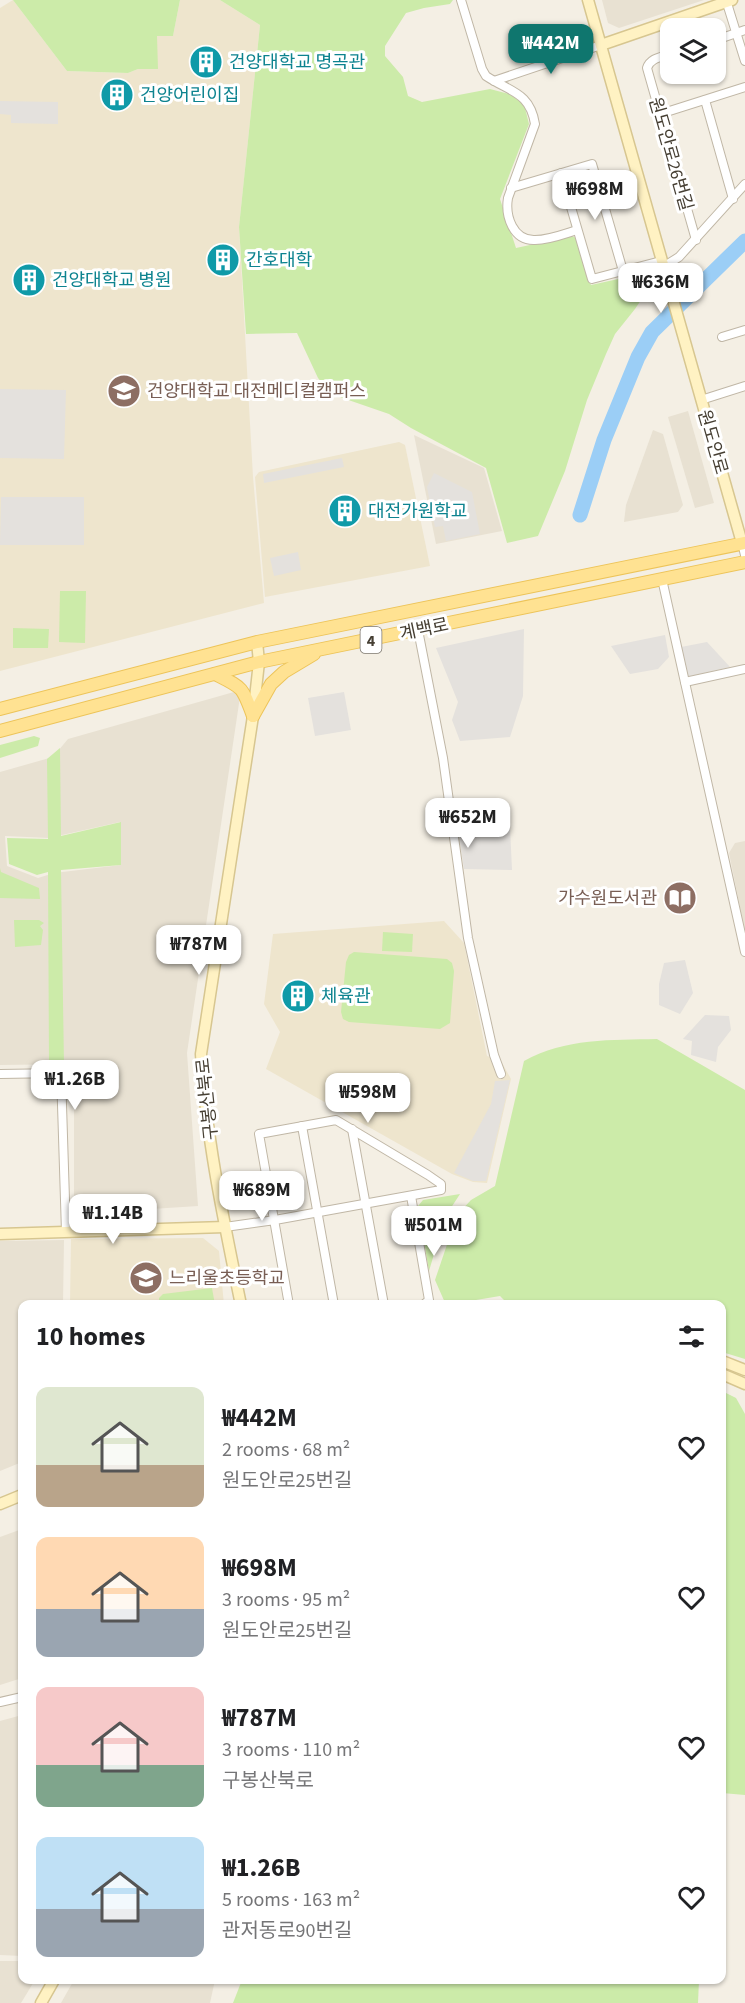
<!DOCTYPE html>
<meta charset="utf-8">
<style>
body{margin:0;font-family:"Source Sans 3","Noto Sans KR",sans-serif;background:#f6f6f6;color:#202124;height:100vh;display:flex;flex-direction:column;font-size:22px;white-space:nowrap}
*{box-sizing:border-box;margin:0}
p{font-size:20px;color:#757577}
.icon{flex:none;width:33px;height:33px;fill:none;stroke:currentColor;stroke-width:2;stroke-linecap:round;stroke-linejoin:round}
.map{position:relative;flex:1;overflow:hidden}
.sheet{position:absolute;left:18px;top:1300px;width:708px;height:684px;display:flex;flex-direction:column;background:#fff;border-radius:12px;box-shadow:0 2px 4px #0004}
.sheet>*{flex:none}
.buttons{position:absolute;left:660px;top:18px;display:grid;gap:12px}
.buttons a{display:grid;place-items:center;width:66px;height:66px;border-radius:12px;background:#fff;box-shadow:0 2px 4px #0004;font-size:30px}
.price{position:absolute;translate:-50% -51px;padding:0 14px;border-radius:12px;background:#fff;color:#222;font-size:20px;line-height:39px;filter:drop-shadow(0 2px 3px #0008)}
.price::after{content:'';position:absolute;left:50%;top:36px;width:18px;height:14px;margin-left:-9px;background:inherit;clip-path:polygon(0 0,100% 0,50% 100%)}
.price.current{background:#0f766e;color:#fff}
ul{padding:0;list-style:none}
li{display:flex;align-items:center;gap:18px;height:150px;padding:0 18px}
li span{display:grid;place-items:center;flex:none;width:168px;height:120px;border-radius:12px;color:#555}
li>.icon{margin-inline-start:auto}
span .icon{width:72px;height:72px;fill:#fffc;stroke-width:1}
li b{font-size:26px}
h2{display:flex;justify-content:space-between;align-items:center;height:72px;padding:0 18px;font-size:26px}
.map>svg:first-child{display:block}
.residential{fill:#e8e1d2;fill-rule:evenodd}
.education{fill:#eee5cd}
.green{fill:#cceba9}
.parking{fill:#e4e1dd}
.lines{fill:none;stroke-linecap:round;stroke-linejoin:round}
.river{stroke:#9bcef6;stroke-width:15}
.street-casing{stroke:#c0b7a6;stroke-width:10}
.secondary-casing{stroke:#d7c690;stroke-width:13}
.primary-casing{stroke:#edc459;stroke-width:14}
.street{stroke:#fff;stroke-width:8}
.secondary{stroke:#fff2c3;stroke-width:10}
.primary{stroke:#ffe292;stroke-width:12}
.labels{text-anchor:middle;stroke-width:6;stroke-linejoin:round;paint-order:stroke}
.shield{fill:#fff;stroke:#7e7970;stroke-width:1.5}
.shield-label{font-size:16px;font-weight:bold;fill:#463f33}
.culture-label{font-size:18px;fill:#0d838f;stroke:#fff;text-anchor:start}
.street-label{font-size:18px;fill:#463f33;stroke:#fff}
.education-label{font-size:18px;fill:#785e54;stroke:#fff;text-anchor:start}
</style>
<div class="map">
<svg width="745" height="2003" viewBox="0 0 745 2003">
<rect width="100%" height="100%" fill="#f4efe4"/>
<g class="residential">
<path d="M602 0H704L619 28 608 23Z"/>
<path d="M688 411 714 503 695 508 668 417Z"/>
<path d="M653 430 663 434 683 505 678 512 624 522 626 505Z"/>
<path d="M414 435 484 468 502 531 436 544Z"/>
<path d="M241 690 187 1053 198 1206 74 1214V1064L0 1065V772L53 757 68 739ZM120 822 121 865 54 873 38 878 7 866 5 836 49 838Z"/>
<path d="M745 841V932L729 853 735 843Z"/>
<path d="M64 1240 63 1305H22V1462L0 1471V1241Z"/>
<path d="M22 1529V1678L0 1685V1537Z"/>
<path d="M22 1715V1956L0 1955V1721Z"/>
<path d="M0 1961H22V1980H35L21 2003H0Z"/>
<path d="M74 1980H215L210 2003H61Z"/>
</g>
<g class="education">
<path d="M13 0 67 71 128 73 138 69 157 36H173L180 0H220L260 25 239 227 253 477 264 603 0 671V8Z"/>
<path d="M399 442 405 445 430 566 265 597 255 477 259 472Z"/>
<path d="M444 921 464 943 487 1056 501 1061 511 1079 487 1183 473 1182 452 1174 266 1069 280 1032 264 1004 273 934Z"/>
<path d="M203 1238 219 1251 224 1305H70L71 1239Z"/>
</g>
<g class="green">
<path d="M13 0H180L173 36H157L158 69H138L128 73 67 71Z"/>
<path d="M220 0H453L450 4 424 8 406 13 385 46V56L403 77 408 96 422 102 490 89 509 94 524 104 529 124 500 199 516 248 572 236 576 238 591 285 650 272 653 282 635 309 615 334 606 354 587 400 565 471 538 536 507 543 486 468 411 428 389 414 331 394 318 378 297 333 246 334 239 227 260 25Z"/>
<path d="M60 591H86L85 643 59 642Z"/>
<path d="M13 628 49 629 48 648H13Z"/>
<path d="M34 736 40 738 38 746 0 758V745Z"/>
<path d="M60 748 61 836 121 822V865L61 870 64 1065H49L48 872 37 875 9 864 7 838 48 839 47 759Z"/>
<path d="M0 868 1 872 39 888 40 899 0 898Z"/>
<path d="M14 920H39L44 923 40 926 43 930 41 945 15 947Z"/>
<path d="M383 932 413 934 412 952 382 951Z"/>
<path d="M354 952 447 959 452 963 454 971 450 1023 440 1029 349 1022 343 1019 341 1012 346 962 349 955Z"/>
<path d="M657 1039 745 1090V1359L722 1352V1305H509L500 1296 446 1305 435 1280 457 1215 471 1200 495 1186 524 1061C565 1038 612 1040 657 1039Z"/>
<path d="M460 1194 445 1217 429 1271 418 1206 423 1200Z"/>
<path d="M212 1288 215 1305H159V1298L163 1294Z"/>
<path d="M722 1391 736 1398 745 1414V1795L722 1793Z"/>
<path d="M242 1980H699L698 2003H233Z"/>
</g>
<g class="parking">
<path d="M0 101 58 102V124L11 123V115L0 114Z"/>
<path d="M0 389 66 390 64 459 0 458Z"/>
<path d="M342 458 344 467 264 483 263 474Z"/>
<path d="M434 473 472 492 480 534 446 541 443 526 435 527 427 487Z"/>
<path d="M1 497H84V545H0Z"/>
<path d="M298 552 301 570 274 576 270 558Z"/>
<path d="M524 629 523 696 510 737 460 741 452 720 458 702 436 648Z"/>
<path d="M665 635 669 657 658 669 630 674 611 646Z"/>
<path d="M707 642 730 667 687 677 681 647Z"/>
<path d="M344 692 351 730 315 736 308 698Z"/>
<path d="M509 806 512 870 464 869 455 812Z"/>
<path d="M685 960 693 993 680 1014 659 1005V984L664 963Z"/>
<path d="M705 1015 729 1016 731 1030 718 1047 716 1062 691 1055 692 1041 683 1039Z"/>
<path d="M510 1080 486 1181H473L454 1173 491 1104 495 1081Z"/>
</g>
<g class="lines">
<path class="river" d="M580 515 604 440 638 357 652 332 745 241"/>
<defs>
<g id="street">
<path d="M461 0 482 69 486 76C510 92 530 92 535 124L508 198C505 216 513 241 535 240 549 240 564 234 577 230"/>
<path d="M726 0 745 61"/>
<path d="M716 40 745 30"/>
<path d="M670 54C662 57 650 58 647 68L696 240"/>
<path d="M494 81 601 45"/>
<path d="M705 100 733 199"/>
<path d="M660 114 745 87"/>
<path d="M561 173 592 279 661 261"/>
<path d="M511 188 592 164 623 271"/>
<path d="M663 267 679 257 745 184"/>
<path d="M722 337 745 330"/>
<path d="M701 400 745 386"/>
<path d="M742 543 745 555"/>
<path d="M662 579 745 952"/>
<path d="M418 630 443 758 468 938 494 1055 501 1074"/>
<path d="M685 682 745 669"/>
<path d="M0 1074 61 1073 66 1232"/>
<path d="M302 1126 334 1305"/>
<path d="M352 1129 384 1305"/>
<path d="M411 1196 429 1300 423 1305"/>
<path d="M225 1227 275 1220 441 1190V1184L428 1175 336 1120 259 1134 289 1305"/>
<path d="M0 1702 22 1697"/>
</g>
<g id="secondary">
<path d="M588 0 742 543"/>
<path d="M601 45 732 0"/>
<path d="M0 1234 225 1227"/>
<path d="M241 1305C224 1222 206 1138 201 1054L253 716 259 662 257 642"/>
<path d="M722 1361 745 1370"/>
<path d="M722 1374 745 1384"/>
<path d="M0 1504 22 1495"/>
<path d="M41 2003 54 1980"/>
</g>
<g id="primary">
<path d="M215 674C243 688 242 686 253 716"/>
<path d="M0 709 257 642 745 543"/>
<path d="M253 716 271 684 284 672 314 654"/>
<path d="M0 731 259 662 745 562"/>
</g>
</defs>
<use href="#street" class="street-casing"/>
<use href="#secondary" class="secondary-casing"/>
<use href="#primary" class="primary-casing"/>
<use href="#street" class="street"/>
<use href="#secondary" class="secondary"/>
<use href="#primary" class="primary"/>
</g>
<defs>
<symbol id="building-disc" viewBox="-11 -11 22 22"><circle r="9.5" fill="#0f9aa8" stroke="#fff"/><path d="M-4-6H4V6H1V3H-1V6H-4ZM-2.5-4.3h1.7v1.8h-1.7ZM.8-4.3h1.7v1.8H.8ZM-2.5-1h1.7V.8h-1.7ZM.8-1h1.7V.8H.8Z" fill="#fff"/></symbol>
<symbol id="university-disc" viewBox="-11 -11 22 22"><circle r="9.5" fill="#8d6e63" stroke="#fff"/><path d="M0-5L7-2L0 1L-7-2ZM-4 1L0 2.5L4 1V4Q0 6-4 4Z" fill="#fff"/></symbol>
<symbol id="library-disc" viewBox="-11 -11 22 22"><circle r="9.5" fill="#8d6e63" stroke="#fff"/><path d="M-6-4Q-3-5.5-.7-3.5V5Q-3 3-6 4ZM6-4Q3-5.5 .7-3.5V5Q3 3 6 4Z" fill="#fff"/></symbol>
<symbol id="school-disc" viewBox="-11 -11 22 22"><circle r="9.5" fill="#8d6e63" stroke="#fff"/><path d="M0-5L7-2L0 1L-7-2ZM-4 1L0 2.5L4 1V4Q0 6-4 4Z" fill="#fff"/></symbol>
</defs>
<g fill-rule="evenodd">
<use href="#building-disc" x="187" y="43" width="38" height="38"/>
<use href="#building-disc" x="98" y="76" width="38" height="38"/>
<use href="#building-disc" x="204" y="241" width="38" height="38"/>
<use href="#building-disc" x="10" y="261" width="38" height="38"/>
<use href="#university-disc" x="105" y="372" width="38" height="38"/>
<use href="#building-disc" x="326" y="492" width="38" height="38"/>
<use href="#library-disc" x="661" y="879" width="38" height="38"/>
<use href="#building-disc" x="279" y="977" width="38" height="38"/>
<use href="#school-disc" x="127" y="1259" width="38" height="38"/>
</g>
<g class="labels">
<rect class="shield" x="360.5" y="627" width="21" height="26" rx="4.5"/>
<g class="shield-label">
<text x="371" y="646">4</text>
</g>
<g class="culture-label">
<text x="229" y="68">건양대학교 명곡관</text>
<text x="140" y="101">건양어린이집</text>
<text x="246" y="266">간호대학</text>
<text x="52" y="286">건양대학교 병원</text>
<text x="368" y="517">대전가원학교</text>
<text x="321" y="1002">체육관</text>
</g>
<g class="street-label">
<text transform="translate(671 154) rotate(74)" y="6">원도안로26번길</text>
<text transform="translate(713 442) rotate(74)" y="6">원도안로</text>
<text transform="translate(424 629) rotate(-12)" y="6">계백로</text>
<text transform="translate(207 1099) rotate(-96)" y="6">구봉산북로</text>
</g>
<g class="education-label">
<text x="147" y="397">건양대학교 대전메디컬캠퍼스</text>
<text x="657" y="904" text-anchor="end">가수원도서관</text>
<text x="169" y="1284">느리울초등학교</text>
</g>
</g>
</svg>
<div class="buttons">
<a><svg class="icon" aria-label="layers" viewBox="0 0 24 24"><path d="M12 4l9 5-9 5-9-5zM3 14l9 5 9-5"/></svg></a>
</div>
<b class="price current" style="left:551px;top:75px">₩442M</b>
<b class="price" style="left:595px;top:221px">₩698M</b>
<b class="price" style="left:661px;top:314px">₩636M</b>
<b class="price" style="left:468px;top:849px">₩652M</b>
<b class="price" style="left:199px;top:976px">₩787M</b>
<b class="price" style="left:75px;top:1111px">₩1.26B</b>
<b class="price" style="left:368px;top:1124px">₩598M</b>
<b class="price" style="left:262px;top:1222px">₩689M</b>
<b class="price" style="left:113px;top:1245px">₩1.14B</b>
<b class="price" style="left:434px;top:1257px">₩501M</b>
<section class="sheet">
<h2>10 homes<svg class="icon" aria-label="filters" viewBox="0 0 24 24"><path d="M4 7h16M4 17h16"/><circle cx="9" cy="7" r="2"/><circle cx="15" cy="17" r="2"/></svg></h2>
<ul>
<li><span style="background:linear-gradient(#dfe7d0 65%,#b9a48a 0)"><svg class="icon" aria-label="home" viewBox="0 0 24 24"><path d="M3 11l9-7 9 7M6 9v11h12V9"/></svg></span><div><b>₩442M</b><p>2 rooms · 68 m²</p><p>원도안로25번길</p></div><svg class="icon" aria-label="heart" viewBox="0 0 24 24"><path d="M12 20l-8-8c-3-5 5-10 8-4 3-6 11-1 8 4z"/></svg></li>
<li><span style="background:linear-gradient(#ffd9b3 60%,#9aa5b1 0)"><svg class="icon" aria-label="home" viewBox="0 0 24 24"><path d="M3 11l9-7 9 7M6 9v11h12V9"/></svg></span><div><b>₩698M</b><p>3 rooms · 95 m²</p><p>원도안로25번길</p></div><svg class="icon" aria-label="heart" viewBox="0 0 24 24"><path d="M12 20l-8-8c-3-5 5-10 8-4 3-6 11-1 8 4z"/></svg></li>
<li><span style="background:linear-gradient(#f6c9c9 65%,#7fa58c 0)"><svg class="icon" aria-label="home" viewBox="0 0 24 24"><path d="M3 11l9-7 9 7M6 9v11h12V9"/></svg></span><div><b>₩787M</b><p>3 rooms · 110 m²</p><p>구봉산북로</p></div><svg class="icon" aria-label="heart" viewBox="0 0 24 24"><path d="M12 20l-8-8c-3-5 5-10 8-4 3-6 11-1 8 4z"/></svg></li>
<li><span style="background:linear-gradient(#bfe0f5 60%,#9aa5b1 0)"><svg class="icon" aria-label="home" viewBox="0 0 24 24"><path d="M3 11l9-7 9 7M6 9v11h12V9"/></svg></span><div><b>₩1.26B</b><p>5 rooms · 163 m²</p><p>관저동로90번길</p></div><svg class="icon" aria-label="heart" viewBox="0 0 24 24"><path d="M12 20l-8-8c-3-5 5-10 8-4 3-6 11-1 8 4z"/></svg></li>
</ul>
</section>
</div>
